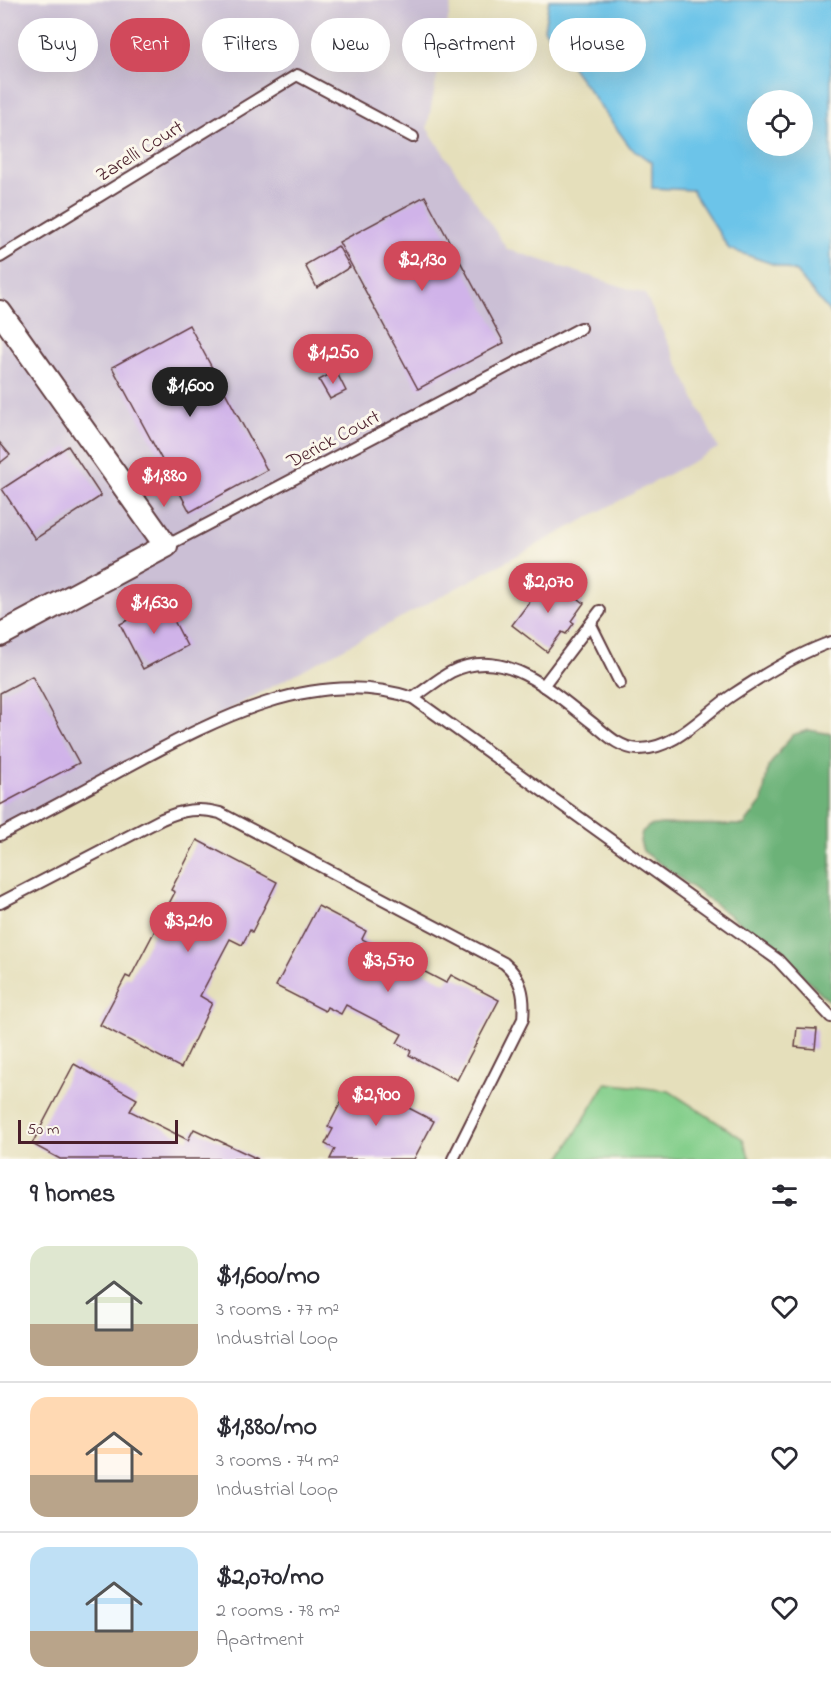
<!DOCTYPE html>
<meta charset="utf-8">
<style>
body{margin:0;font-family:"Indie Flower",sans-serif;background:#f2f2f3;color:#2b2b33;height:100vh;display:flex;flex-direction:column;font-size:22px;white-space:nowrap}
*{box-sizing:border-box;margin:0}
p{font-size:20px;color:#7c7c81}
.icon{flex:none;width:33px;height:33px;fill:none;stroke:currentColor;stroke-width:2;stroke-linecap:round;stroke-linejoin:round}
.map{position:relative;height:1159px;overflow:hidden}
.panel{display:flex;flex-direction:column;background:#fff;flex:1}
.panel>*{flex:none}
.banner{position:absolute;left:18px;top:18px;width:795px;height:54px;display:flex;gap:12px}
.buttons{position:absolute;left:747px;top:90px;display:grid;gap:12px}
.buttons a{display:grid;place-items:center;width:66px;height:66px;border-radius:50%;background:#fff;box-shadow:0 6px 24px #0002;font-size:30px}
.scale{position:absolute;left:18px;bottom:15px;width:160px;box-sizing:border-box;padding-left:6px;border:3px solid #4a1f2b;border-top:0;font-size:16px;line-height:21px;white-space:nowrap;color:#4a1f2b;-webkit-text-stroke:4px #fbf7ec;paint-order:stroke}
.price{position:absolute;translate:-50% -51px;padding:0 14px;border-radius:21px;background:#d1495b;color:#fff;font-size:20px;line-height:39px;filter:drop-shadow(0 2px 3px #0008)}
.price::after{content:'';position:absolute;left:50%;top:36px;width:18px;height:14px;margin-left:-9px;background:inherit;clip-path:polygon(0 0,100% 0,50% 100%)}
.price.on{background:#222;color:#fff}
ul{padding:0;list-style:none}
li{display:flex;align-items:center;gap:18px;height:150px;padding:0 30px}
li+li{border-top:2px solid #e1e1e2}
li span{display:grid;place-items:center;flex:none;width:168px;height:120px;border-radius:18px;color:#555}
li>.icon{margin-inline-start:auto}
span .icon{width:72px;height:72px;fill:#fffc;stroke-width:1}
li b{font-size:26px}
h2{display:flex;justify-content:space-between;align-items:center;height:72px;padding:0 30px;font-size:26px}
.pill{padding:0 21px;border-radius:27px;background:#fff;box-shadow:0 6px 24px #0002;font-size:21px;line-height:54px}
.pill.on{background:#d1495b;color:#fff}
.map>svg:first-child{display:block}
.industrial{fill:#cbbfd5}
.green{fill:#85cf8c;stroke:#68775c;stroke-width:1.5}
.forest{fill:#6cb278;stroke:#5b6852;stroke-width:1.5}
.water{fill:#6cc4e9;stroke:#5b728a;stroke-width:1.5;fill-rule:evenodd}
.building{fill:#d0b3e9}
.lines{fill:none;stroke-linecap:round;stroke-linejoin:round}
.service-casing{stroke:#613c41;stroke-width:14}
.minor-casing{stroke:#613c41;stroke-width:26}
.service{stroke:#fff;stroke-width:10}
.minor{stroke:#fff;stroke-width:22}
.labels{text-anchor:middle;stroke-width:6;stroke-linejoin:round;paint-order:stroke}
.street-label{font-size:20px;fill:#4a1f2b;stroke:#fbf7ec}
</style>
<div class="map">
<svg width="831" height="1159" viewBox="0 0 831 1159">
<rect width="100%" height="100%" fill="#fbf7ec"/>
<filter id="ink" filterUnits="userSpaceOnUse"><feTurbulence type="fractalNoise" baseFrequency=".0167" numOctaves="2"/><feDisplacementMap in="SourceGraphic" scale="12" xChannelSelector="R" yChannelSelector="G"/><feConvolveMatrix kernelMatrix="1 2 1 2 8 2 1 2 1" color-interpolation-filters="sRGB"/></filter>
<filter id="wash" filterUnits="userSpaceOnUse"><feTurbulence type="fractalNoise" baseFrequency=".008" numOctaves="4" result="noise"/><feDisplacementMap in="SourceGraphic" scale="24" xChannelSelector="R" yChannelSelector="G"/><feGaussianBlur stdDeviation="1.35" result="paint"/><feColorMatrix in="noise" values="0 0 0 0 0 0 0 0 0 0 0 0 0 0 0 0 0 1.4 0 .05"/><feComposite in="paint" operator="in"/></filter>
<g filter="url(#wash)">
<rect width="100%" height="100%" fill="#e5dfbb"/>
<path class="industrial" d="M0 0H452L427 128 507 249 645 294 718 448 0 832Z"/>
<path class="green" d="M606 1083 669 1091 743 1139 750 1159H560Z"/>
<path class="forest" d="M809 730 831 734V1003L779 952 643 851 640 841 642 832 649 826 662 824 744 825 762 802 768 767 792 735Z"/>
<path class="water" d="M549 0H831V314L796 272 729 249 692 190 652 188V163L630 147 544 29ZM758 100H802V146H758Z"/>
<g id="blocks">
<g class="building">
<path d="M425 196 504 343 418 389 339 242Z"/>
<path d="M338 246 350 267 317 288 305 265Z"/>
<path d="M189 325 267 470 190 512 112 367Z"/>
<path d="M336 371 346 391 330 399 319 380Z"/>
<path d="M0 443 10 455 0 463Z"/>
<path d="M68 446 101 496 35 539 2 489Z"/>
<path d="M549 576 584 603 571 621 574 623 566 634 562 632 547 652 512 625Z"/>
<path d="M164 601 187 646 143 669 120 624Z"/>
<path d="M32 676 79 763 0 805V693Z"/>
<path d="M197 840 277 882 252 932 250 930 242 945 230 939 200 996 212 1003 181 1068 100 1025 126 976 130 978 175 892 171 890Z"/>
<path d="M318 906 366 931 362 939 446 983 451 975 499 1000 457 1080 409 1055 411 1050 397 1043 402 1034 346 1005 341 1014 327 1007 325 1011 276 986Z"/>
<path d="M797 1028 817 1029 815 1049 795 1047Z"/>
<path d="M74 1064 137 1099 130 1111 188 1140 194 1129 258 1159H60L32 1144Z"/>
<path d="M353 1079 434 1121 414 1159H330L335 1149 325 1144 333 1129 328 1127Z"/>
</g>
</g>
</g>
<g filter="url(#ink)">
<use href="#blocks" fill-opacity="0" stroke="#613c41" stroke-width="1.5"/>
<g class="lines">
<defs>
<g id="service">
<path d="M0 257 297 75 413 137"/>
<path d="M166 546 581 328"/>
<path d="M591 625 620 683"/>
<path d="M543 686 600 611"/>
<path d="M413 698C425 690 438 679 451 672 506 644 554 694 595 725 608 736 620 748 638 749 674 750 703 715 731 696 761 676 797 654 831 642"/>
<path d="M0 835C42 813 83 791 125 768 211 722 313 665 413 698L778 960 831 1017"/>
<path d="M0 903 162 819C182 810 198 807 220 813L504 963C522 978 525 996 523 1019L453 1159"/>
</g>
<path id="minor" d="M0 312 166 546 0 635"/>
</defs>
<use href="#service" class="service-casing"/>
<use href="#minor" class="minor-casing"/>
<use href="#service" class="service"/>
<use href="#minor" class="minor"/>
</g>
</g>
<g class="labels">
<g class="street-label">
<text transform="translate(139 150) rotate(-32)" y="7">Zarelli Court</text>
<text transform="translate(333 438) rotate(-28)" y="7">Derick Court</text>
</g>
</g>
</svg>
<div class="buttons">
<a><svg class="icon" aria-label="locate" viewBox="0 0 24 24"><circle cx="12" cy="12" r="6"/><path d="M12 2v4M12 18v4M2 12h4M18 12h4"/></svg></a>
</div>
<div class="scale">50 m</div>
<b class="price" style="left:422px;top:292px">$2,130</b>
<b class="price" style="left:333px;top:385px">$1,250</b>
<b class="price on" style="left:190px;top:418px">$1,600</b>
<b class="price" style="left:164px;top:508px">$1,880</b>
<b class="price" style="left:548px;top:614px">$2,070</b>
<b class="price" style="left:154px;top:635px">$1,630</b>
<b class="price" style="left:188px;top:953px">$3,210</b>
<b class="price" style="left:388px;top:993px">$3,570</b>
<b class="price" style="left:376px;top:1127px">$2,900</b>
<div class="banner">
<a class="pill">Buy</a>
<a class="pill on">Rent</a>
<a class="pill">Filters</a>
<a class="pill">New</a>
<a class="pill">Apartment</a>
<a class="pill">House</a>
</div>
</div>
<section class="panel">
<h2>9 homes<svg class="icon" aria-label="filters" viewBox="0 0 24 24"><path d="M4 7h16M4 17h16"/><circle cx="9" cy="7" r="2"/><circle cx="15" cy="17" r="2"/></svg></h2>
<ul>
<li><span style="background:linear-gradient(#dfe7d0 65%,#b9a48a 0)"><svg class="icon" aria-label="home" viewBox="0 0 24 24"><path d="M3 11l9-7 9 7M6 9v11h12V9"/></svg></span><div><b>$1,600/mo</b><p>3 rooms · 77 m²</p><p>Industrial Loop</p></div><svg class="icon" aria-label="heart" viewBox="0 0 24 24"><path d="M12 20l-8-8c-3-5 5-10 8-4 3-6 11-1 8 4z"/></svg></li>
<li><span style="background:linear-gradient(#ffd9b3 65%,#b9a48a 0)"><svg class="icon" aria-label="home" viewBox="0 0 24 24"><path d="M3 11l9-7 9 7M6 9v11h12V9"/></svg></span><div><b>$1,880/mo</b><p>3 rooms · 74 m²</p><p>Industrial Loop</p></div><svg class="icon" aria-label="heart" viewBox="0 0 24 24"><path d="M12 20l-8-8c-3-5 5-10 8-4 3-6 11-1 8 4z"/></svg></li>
<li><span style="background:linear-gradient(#bfe0f5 70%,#b9a48a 0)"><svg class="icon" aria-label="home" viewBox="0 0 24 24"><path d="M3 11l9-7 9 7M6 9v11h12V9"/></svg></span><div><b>$2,070/mo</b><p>2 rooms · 78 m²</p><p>Apartment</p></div><svg class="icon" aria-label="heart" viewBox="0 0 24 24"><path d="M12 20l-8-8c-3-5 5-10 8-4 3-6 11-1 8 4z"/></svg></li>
</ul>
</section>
